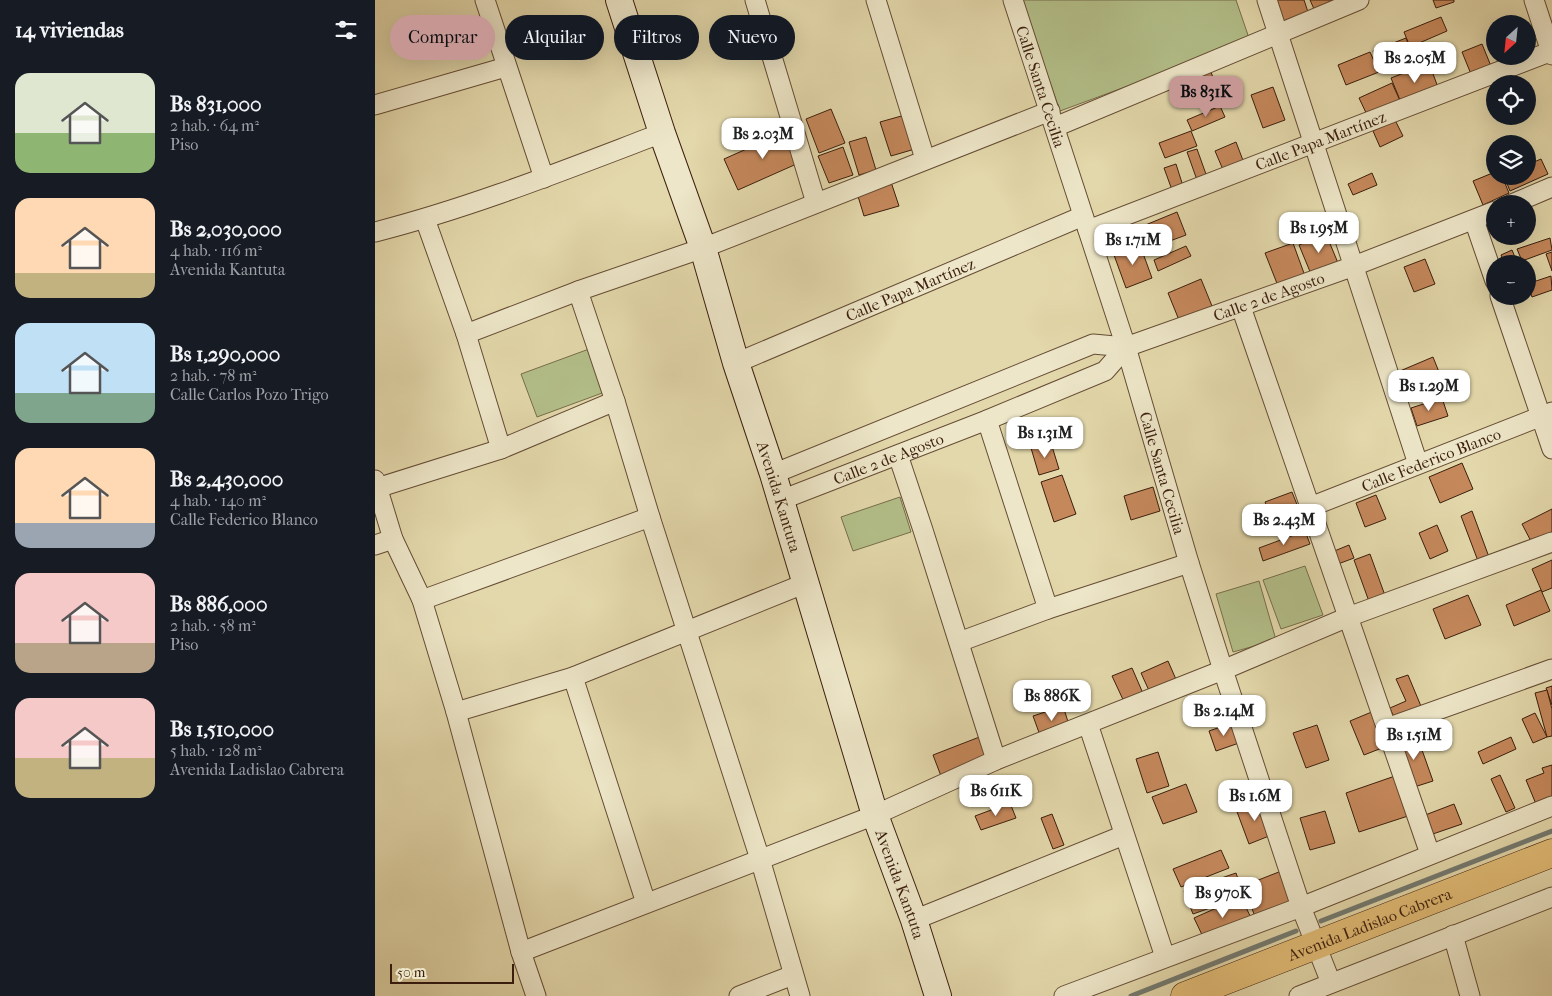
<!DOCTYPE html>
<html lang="es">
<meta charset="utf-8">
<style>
body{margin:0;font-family:"IM FELL French Canon",serif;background:#20242c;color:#f1f3f6;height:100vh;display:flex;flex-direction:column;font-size:19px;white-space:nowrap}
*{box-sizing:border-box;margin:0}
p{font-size:16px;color:#9ea1a6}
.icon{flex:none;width:28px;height:28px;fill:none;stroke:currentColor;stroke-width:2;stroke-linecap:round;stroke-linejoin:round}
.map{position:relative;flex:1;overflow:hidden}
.side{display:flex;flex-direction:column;background:#171b24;width:375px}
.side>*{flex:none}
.banner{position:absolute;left:15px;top:15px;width:475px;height:45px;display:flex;gap:10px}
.needle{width:32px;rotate:207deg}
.buttons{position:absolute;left:1111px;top:15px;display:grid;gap:10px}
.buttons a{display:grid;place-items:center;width:50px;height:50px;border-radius:50%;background:#171b24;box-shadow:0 5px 20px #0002;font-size:25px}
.scale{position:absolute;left:15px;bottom:12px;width:124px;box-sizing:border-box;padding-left:5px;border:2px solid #3b1e0d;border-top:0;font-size:14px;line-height:18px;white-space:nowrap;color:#3b1e0d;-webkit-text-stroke:4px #ede6c8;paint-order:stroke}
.price{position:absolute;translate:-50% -42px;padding:0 11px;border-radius:10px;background:#fff;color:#222;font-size:16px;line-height:32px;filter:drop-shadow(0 1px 2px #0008)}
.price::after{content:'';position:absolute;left:50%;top:30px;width:15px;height:11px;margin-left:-8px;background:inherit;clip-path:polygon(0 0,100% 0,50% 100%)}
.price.on{background:#c59692;color:#111}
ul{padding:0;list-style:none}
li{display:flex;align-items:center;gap:15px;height:125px;padding:0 15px}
li span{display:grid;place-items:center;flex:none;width:140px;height:100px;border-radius:15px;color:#555}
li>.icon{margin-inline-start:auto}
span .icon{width:60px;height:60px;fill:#fffc;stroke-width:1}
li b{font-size:21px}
h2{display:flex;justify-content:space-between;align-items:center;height:60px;padding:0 15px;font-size:21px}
.pill{padding:0 18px;border-radius:22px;background:#171b24;box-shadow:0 5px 20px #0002;font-size:18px;line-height:45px}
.pill.on{background:#c59692;color:#111}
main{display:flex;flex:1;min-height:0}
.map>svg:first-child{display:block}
.green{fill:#b3bf89;stroke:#776e4b}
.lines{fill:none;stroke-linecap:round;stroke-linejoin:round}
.stream{stroke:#737a71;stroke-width:5}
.building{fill:#c5885b;stroke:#3b1e0d}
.street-casing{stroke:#654c34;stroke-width:21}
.secondary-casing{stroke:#3b1e0d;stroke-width:28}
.highway-casing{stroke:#3b1e0d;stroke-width:29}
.street{stroke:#ede6c8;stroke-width:19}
.secondary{stroke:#ede6c8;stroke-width:26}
.highway{stroke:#e2bc76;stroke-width:28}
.labels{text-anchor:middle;stroke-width:5;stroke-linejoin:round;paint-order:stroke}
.street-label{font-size:16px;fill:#3b1e0d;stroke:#ede6c8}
</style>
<main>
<section class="side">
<h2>14 viviendas<svg class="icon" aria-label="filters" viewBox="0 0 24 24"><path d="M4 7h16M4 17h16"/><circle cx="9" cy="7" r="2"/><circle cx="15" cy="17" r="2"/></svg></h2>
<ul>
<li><span style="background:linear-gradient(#dfe7d0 60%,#8fb573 0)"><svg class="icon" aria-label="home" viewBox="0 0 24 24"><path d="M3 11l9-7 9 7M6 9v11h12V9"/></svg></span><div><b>Bs 831,000</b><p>2 hab. · 64 m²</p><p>Piso</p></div></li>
<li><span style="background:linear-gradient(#ffd9b3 75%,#c2b280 0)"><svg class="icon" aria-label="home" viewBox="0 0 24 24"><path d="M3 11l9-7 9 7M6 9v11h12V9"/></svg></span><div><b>Bs 2,030,000</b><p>4 hab. · 116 m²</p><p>Avenida Kantuta</p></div></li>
<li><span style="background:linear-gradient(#bfe0f5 70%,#7fa58c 0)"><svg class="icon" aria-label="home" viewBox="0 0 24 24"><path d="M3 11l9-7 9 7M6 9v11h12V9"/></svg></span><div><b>Bs 1,290,000</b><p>2 hab. · 78 m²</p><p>Calle Carlos Pozo Trigo</p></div></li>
<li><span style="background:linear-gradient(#ffd9b3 75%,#9aa5b1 0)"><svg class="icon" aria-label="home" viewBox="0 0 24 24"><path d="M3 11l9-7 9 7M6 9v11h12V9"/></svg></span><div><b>Bs 2,430,000</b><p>4 hab. · 140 m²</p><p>Calle Federico Blanco</p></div></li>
<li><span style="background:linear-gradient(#f6c9c9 70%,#b9a48a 0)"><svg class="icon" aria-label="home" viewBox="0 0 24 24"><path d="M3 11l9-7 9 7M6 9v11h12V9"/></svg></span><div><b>Bs 886,000</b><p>2 hab. · 58 m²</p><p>Piso</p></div></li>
<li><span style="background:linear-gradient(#f6c9c9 60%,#c2b280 0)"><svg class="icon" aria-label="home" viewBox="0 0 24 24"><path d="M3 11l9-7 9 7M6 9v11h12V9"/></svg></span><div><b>Bs 1,510,000</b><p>5 hab. · 128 m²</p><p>Avenida Ladislao Cabrera</p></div></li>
</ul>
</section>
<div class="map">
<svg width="1177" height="996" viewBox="0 0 1177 996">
<rect width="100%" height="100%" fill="#e3d8ab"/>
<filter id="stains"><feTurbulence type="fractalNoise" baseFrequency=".004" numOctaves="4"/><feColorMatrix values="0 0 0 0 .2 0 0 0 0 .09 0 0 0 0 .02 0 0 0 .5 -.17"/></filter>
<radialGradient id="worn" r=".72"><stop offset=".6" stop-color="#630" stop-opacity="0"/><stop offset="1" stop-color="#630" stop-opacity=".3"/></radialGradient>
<g class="green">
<path d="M646 0H861L875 41 685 111Z"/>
<path d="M214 349 230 392 162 417 146 374Z"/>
<path d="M525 497 536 532 478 551 466 517Z"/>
<path d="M930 566 948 615 906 629 888 580Z"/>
<path d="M884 581 901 640 858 652 841 594Z"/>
</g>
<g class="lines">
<g class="stream">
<path d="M946 921 1177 831"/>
<path d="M756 996 921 931"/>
</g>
</g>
<g class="building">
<path d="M902 0H929L934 15 909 22Z"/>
<path d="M935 0H958L939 9Z"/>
<path d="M1058 0H1079V2L1061 8Z"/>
<path d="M1066 17 1072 31 1035 47 1029 32Z"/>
<path d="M1031 38 1039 60 1007 72 998 51Z"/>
<path d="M1107 44 1118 71 1098 79 1087 52Z"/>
<path d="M995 52 1004 72 971 85 963 65Z"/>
<path d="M1054 63 1064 90 1027 105 1016 78Z"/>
<path d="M836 72 843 92 809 105 802 85Z"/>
<path d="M1017 83 1027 105 994 119 984 98Z"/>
<path d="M898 87 910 120 888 128 876 95Z"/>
<path d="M845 106 850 117 817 131 812 120Z"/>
<path d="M456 109 470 143 444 153 431 119Z"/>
<path d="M530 115 540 149 516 156 505 122Z"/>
<path d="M1020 120 1028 136 1005 147 998 131Z"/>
<path d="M412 131 426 162 363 190 349 159Z"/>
<path d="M816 131 822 146 790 158 784 143Z"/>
<path d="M491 137 501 170 484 175 474 142Z"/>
<path d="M861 142 869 163 849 172 840 151Z"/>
<path d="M468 147 478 175 454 183 443 156Z"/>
<path d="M822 149 832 177 822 180 812 152Z"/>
<path d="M1166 159 1173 174 1135 191 1129 176H1152V165Z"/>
<path d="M801 164 808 186 797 190 789 168Z"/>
<path d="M1120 172V176H1127L1134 193 1108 205 1098 181Z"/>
<path d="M997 173 1002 185 978 195 973 184Z"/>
<path d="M516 182 524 206 489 216 482 193Z"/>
<path d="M802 212 811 235 776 248 768 226Z"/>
<path d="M951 234 963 263 936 274 924 245Z"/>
<path d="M1175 238 1177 250 1147 261 1142 249Z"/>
<path d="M918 243 930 276 903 286 890 253Z"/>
<path d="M765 245 777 278 751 288 739 255Z"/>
<path d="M811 246 816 256 783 271 779 260Z"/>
<path d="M1137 250 1142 262 1130 264 1126 255Z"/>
<path d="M1177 252V271L1171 254Z"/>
<path d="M1050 259 1060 284 1039 292 1029 267Z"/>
<path d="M1176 276 1177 290 1157 297 1152 284Z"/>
<path d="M826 279 837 306 804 320 793 293Z"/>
<path d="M1058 357 1066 377 1033 391 1025 371Z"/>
<path d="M1067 398 1073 416 1042 426 1036 408Z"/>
<path d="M676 443 684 469 664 475 656 448Z"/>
<path d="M1087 463 1098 489 1065 503 1054 477Z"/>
<path d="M687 475 701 514 679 522 666 482Z"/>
<path d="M778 487 785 511 756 520 749 496Z"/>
<path d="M917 492 923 507 896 517 890 502Z"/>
<path d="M1001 495 1011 519 990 527 981 503Z"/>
<path d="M1177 509V537L1159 547 1147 524Z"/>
<path d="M1097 511 1114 557 1103 561 1086 516Z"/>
<path d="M1062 525 1073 551 1055 559 1044 533Z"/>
<path d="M930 531 935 544 888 561 884 548Z"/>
<path d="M974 545 979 558 963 564 957 552Z"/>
<path d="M995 554 1012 601 996 607 979 560Z"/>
<path d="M1177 560V588L1167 592 1157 569Z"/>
<path d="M1166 590 1175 611 1139 626 1131 605Z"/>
<path d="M1093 595 1106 625 1070 639 1058 609Z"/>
<path d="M793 661 803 684 776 695 766 673Z"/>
<path d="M757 668 770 698 751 706 737 676Z"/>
<path d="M1033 675 1048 711 1021 722 1015 708 1031 701 1021 679Z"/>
<path d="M1177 686V705L1171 688Z"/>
<path d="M1172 690 1177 709V736L1172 737 1160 693Z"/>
<path d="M688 706 695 728 666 738 658 716Z"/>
<path d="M999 711 1012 746 989 755 975 721Z"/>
<path d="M1160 713 1172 737 1158 743 1147 719Z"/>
<path d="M857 723 864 743 841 751 834 731Z"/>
<path d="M942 725 954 760 931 768 918 733Z"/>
<path d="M1041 733 1058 781 1036 788 1019 741Z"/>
<path d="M607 736 612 759 566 776 558 755Z"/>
<path d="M1136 737 1141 749 1108 764 1103 752Z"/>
<path d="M783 752 794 786 772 793 761 759Z"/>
<path d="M1177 765V798L1161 804 1151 780 1169 773 1167 768Z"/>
<path d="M1125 775 1140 808 1131 812 1116 779Z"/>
<path d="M1020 776 1033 816 984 832 971 793Z"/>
<path d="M811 784 822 812 788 824 777 797Z"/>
<path d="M886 800 899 834 874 844 861 809Z"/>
<path d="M635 803 641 818 606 830 600 816Z"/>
<path d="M1079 804 1087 824 1052 836 1045 817Z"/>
<path d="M950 811 960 843 935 850 925 818Z"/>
<path d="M677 814 689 845 678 849 666 818Z"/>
<path d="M846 850 854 868 806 887 798 869Z"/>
<path d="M909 870 922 903 881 919 868 886Z"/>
<path d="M861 873 869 896 818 914 809 891Z"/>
<path d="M866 897 877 920 830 941 819 918Z"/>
</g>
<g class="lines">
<defs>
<g id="street">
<path d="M110 0 169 178"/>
<path d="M380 0 441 203"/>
<path d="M501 0 550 159"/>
<path id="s1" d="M638 0 751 347 814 563 848 670 926 907 956 983"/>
<path d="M892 0 1043 464"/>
<path d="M1159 0 1177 55"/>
<path d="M0 105 131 67"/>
<path d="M680 127 984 0"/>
<path d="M1137 204 1177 187"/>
<path d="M50 219 91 334 126 449"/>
<path d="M1099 220 1120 281"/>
<path id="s2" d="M713 230 1177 51"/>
<path d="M0 232C98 207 192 169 287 133"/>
<path d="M203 291 240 401 275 517 385 859 425 996"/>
<path d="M1125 296 1177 449"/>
<path d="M866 307 1055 854"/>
<path d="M91 334 203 291 328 248 675 111"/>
<path id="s3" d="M361 363 708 216"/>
<path d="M612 420 673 609"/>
<path d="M523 455 548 530 621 760"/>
<path id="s4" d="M398 474 718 344 751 347 979 266 1120 211"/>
<path d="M0 480 18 539 47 600 81 712 146 952 161 996"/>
<path d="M2 488 126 449 240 401"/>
<path id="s5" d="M406 500 612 420 730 371 751 347"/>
<path id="s6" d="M935 507 1177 412"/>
<path d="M0 545 18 539"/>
<path d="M47 600 275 517"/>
<path d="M584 642 673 609 814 563"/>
<path d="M198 677 271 903"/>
<path d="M81 712 198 677 431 583"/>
<path d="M713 724 790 957"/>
<path d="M1012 728 1177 669"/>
<path d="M539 920 749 835"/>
<path d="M1078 935 1095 996"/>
<path d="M146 952 500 815 621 760 848 670 973 617 1177 542"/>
<path d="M364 996 418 975"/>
<path d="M689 996 926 907 1177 806"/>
<path d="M924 996 1177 897"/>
</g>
<g id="secondary">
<path id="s7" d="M244 0 287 133 328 248 361 363 398 474 500 815 539 920 563 996"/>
</g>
<g id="highway">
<path id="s8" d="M810 996 1177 853"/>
</g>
</defs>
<use href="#street" class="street-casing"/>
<use href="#secondary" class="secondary-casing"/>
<use href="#highway" class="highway-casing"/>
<use href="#street" class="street"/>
<use href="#secondary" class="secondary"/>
<use href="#highway" class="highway"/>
</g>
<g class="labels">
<g class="street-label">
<text dy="6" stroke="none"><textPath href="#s1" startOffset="91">Calle Santa Cecilia</textPath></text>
<text dy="6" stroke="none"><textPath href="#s2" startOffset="249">Calle Papa Martínez</textPath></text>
<text dy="6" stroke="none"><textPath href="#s3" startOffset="189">Calle Papa Martínez</textPath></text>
<text dy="6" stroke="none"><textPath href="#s4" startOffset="530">Calle 2 de Agosto</textPath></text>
<text dy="6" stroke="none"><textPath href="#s5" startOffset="115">Calle 2 de Agosto</textPath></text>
<text dy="6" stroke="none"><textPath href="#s6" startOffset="130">Calle Federico Blanco</textPath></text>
<text dy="6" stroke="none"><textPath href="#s1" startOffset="496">Calle Santa Cecilia</textPath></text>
<text dy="6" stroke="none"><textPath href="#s7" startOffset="522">Avenida Kantuta</textPath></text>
<text dy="6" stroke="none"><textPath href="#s7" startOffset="928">Avenida Kantuta</textPath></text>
<text dy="6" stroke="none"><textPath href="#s8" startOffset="198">Avenida Ladislao Cabrera</textPath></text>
</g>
</g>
<rect width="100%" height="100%" filter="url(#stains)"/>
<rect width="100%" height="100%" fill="url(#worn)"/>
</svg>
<div class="buttons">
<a><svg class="needle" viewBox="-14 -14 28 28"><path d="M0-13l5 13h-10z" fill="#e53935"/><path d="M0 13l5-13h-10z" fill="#9ea1a6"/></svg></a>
<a><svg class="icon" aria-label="locate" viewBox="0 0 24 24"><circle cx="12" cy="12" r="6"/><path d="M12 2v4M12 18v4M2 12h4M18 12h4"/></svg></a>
<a><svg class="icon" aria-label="layers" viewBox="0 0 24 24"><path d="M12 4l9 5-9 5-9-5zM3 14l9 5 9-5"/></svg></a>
<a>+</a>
<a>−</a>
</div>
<div class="scale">50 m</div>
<b class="price" style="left:1040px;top:84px">Bs 2.05M</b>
<b class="price on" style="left:831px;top:118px">Bs 831K</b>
<b class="price" style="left:388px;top:160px">Bs 2.03M</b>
<b class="price" style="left:944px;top:254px">Bs 1.95M</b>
<b class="price" style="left:758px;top:266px">Bs 1.71M</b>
<b class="price" style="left:1054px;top:412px">Bs 1.29M</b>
<b class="price" style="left:670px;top:459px">Bs 1.31M</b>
<b class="price" style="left:909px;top:546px">Bs 2.43M</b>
<b class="price" style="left:677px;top:722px">Bs 886K</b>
<b class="price" style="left:849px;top:737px">Bs 2.14M</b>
<b class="price" style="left:1039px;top:761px">Bs 1.51M</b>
<b class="price" style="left:621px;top:817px">Bs 611K</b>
<b class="price" style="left:880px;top:822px">Bs 1.6M</b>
<b class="price" style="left:848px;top:919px">Bs 970K</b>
<div class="banner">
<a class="pill on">Comprar</a>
<a class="pill">Alquilar</a>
<a class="pill">Filtros</a>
<a class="pill">Nuevo</a>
</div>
</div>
</main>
